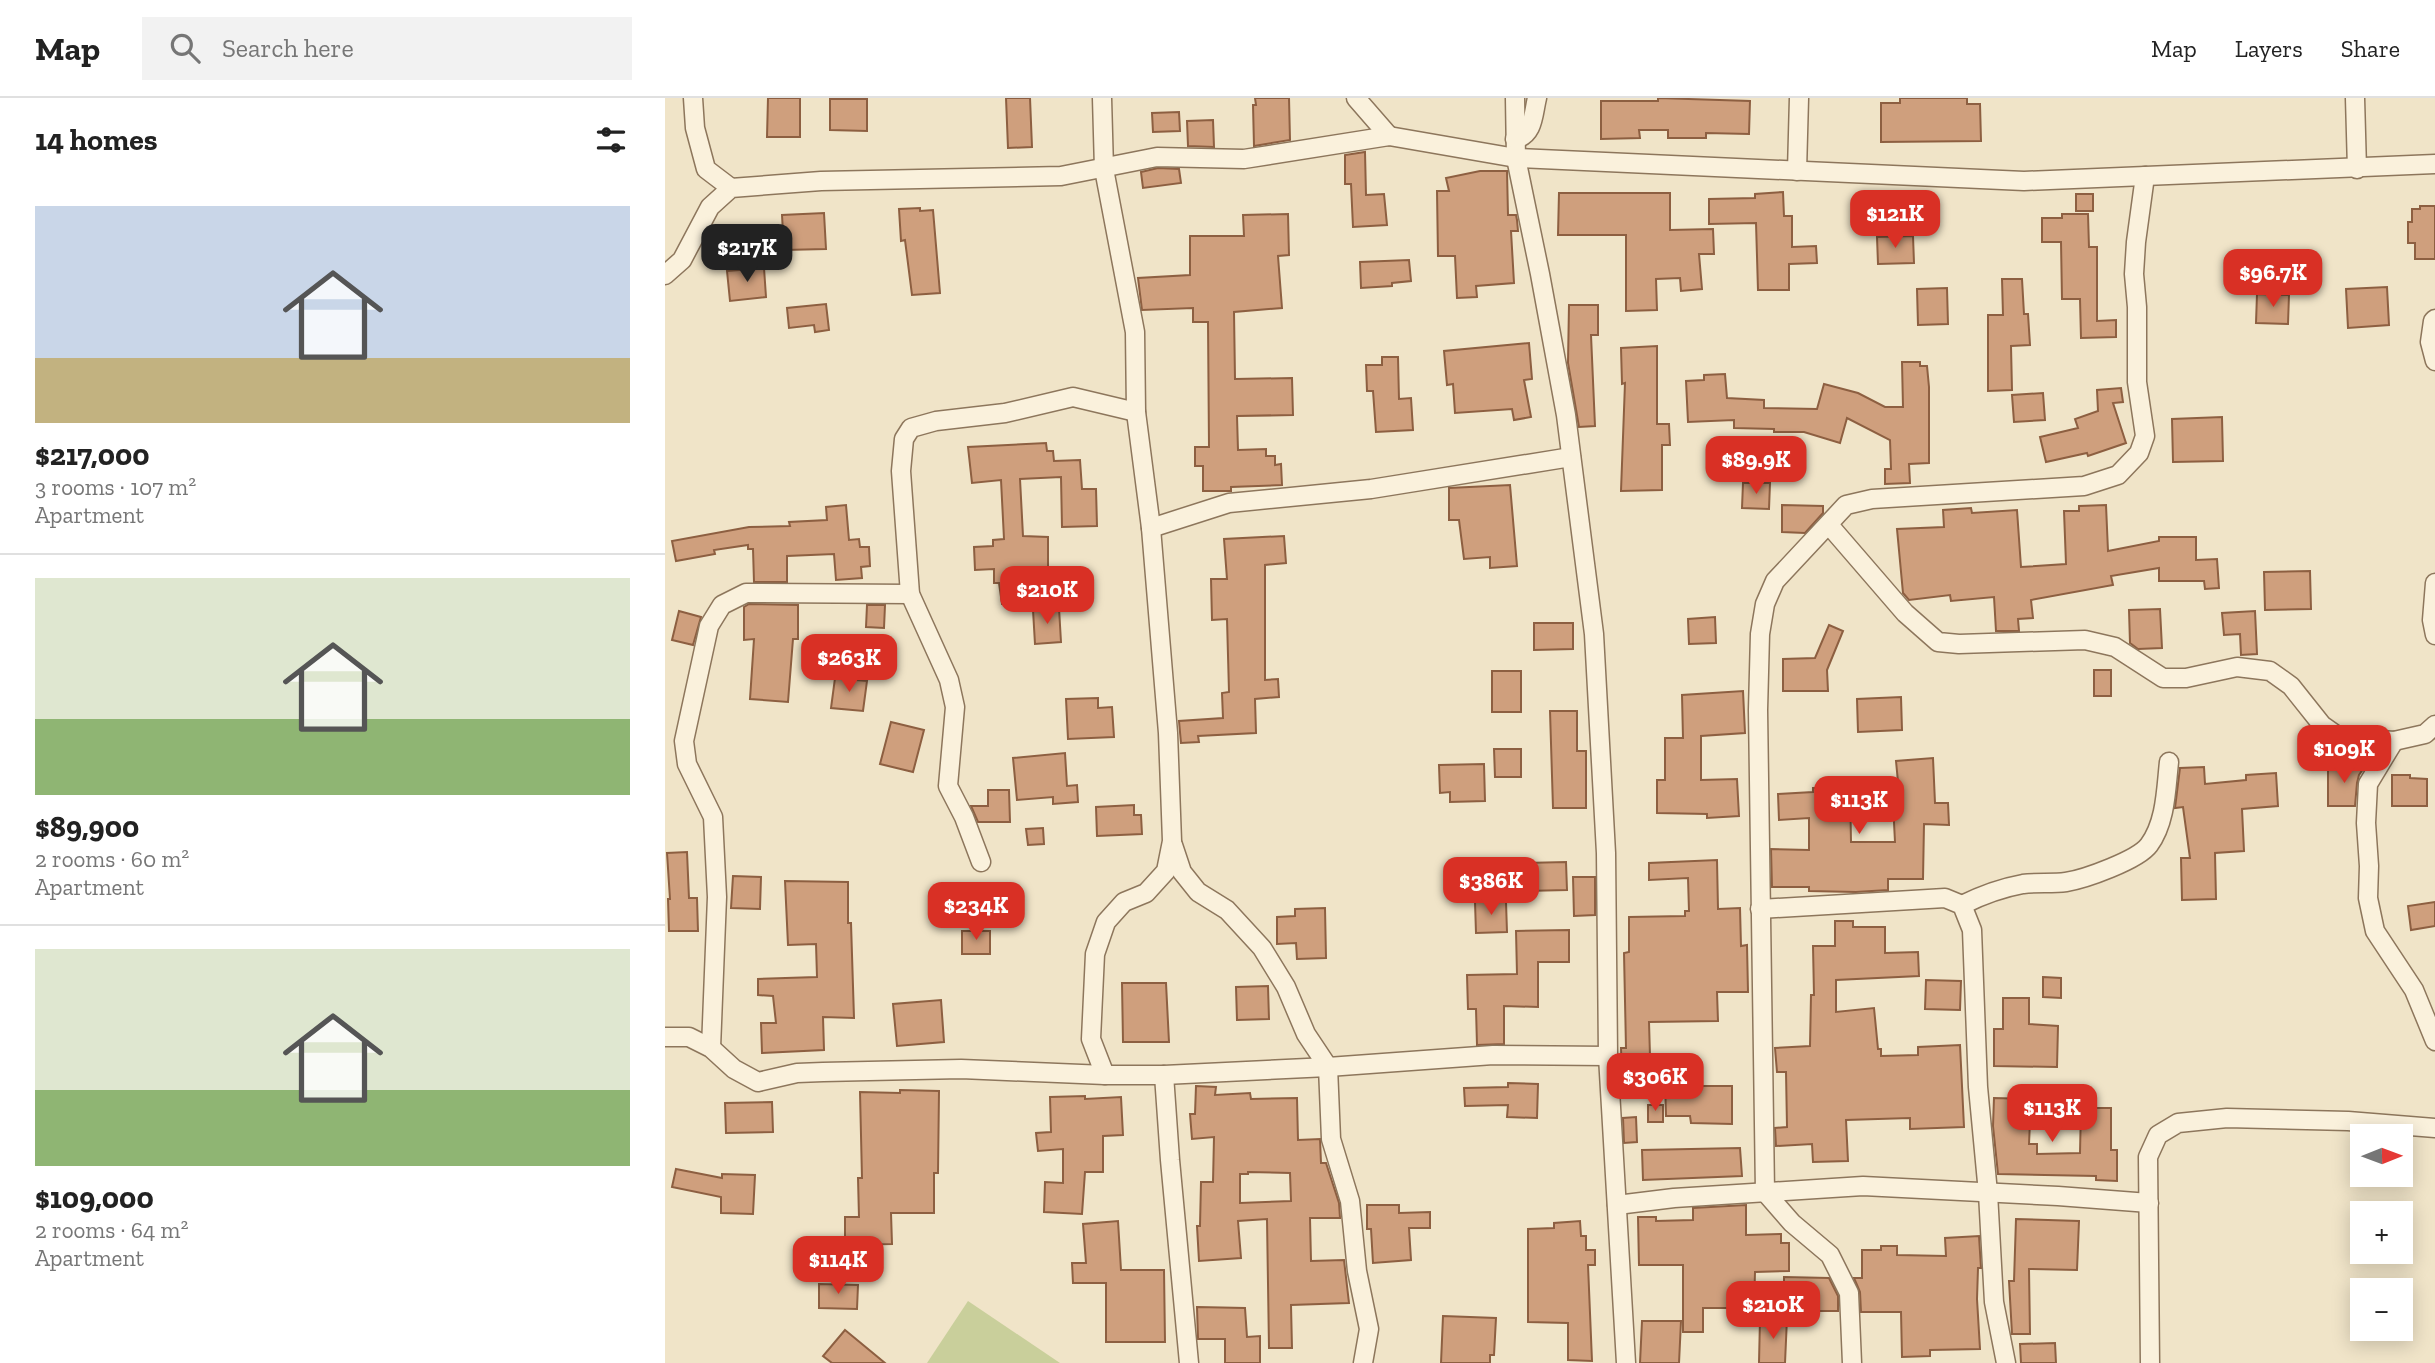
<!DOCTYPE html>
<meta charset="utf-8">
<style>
body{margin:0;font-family:"Zilla Slab",serif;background:#f2f2f2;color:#222;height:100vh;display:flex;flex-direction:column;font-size:26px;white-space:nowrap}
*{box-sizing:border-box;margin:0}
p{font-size:23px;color:#767676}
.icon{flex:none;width:38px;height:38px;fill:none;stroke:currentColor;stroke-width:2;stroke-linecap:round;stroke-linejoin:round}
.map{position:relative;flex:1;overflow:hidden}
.sheet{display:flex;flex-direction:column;background:#fff;width:665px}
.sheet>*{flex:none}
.needle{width:46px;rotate:89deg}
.controls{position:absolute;left:1685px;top:1026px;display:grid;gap:14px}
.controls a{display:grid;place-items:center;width:63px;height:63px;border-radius:0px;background:#fff;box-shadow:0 4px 18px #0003;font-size:35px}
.price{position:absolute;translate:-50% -60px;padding:0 16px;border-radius:14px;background:#d93025;color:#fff;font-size:23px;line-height:46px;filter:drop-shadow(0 2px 4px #0008)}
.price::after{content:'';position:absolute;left:50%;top:42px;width:21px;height:16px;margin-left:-10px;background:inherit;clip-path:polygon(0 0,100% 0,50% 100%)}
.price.on{background:#222;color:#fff}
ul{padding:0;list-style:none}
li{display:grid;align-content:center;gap:14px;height:371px;padding:0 35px}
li+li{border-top:2px solid #e0e0e0}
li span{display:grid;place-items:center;height:217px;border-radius:0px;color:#555}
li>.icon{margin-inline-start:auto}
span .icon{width:126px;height:126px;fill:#fffc;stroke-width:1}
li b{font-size:30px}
h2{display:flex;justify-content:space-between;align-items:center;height:84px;padding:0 35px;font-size:30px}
header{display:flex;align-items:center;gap:42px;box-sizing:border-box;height:98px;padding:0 35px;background:#fff;border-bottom:2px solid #e0e0e0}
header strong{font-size:33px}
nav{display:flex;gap:38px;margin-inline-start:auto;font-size:24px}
.search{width:490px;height:63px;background:#f2f2f2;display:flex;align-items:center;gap:18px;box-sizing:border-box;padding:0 24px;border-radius:0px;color:#767676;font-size:26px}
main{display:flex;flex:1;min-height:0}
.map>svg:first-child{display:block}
.green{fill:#c9cf9b}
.building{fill:#cf9f7d;stroke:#8d5f41;stroke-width:2;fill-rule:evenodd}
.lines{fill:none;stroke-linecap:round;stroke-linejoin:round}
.minor-casing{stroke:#8d765c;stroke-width:21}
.minor{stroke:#faf1dc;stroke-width:18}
</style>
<header>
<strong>Map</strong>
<div class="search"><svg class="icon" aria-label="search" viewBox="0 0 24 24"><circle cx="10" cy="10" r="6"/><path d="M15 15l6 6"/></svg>Search here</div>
<nav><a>Map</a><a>Layers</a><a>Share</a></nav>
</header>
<main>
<section class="sheet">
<h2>14 homes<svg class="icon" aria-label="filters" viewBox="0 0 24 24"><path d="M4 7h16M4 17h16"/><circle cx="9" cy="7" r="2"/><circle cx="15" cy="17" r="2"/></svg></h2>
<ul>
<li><span style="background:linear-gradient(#c9d6e8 70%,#c2b280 0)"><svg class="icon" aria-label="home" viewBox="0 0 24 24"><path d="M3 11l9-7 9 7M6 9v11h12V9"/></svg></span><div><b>$217,000</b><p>3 rooms · 107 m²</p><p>Apartment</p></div></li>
<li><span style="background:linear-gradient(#dfe7d0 65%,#8fb573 0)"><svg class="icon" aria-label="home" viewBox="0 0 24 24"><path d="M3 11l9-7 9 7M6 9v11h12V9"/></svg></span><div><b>$89,900</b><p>2 rooms · 60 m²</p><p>Apartment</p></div></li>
<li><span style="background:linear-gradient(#dfe7d0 65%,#8fb573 0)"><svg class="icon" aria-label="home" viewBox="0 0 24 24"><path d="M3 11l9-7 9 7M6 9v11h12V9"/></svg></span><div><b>$109,000</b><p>2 rooms · 64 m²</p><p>Apartment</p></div></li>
</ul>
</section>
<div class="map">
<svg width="1770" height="1265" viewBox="0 0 1770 1265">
<rect width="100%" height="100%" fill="#f0e4c8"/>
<path class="green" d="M303 1203 395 1265H262Z"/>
<g class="building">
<path d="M103 0H135V39H102Z"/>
<path d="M341 0H365L367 49 343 50Z"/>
<path d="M590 0H624L625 42 589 48 588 7H591Z"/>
<path d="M993 0 1085 3 1084 36 1041 35V40H1003V32H974L975 40 936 41V3H993Z"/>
<path d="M1235 0H1302V6H1315L1316 43 1216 44V5H1235Z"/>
<path d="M165 1H202V33L165 32Z"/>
<path d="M514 14 515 33 488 34 487 15Z"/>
<path d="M548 22 549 49 523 48 522 23Z"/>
<path d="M700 54 701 97 719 96 722 127 688 129 686 86H680V57Z"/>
<path d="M493 70 514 71 516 85 478 90 476 74Z"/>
<path d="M815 73H842L843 117H851L852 122 853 133H846L849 185 811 188 812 199 792 200 790 158H773L772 93H784L781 80Z"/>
<path d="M1118 94 1119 118H1127V149L1151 148 1152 165 1124 166V192H1093L1091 125 1044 126V101L1090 100V96Z"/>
<path d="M894 95H1005V132L1048 131 1049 156H1034L1037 191 1016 193 1015 180 991 181 992 212 961 213V137H893Z"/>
<rect x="1411" y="96" width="17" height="17"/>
<path d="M1755 108H1770V161H1750V145H1743V124H1747V111H1755Z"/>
<path d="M255 110V113L268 112 275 195 247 197 240 142 236 143 234 111Z"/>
<path d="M159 115 161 151 119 152 117 117Z"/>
<path d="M623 116 624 157 613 158 617 210 569 214 570 281 627 280 628 317 572 318 573 352 601 351V358H610V367L616 366 617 387 566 389V393H538V368H530V349H544L543 224H528V210L477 212 473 180 525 177V138H579L578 117Z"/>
<path d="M1397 116H1423L1424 149H1432V223L1451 222V239L1416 240 1415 201H1397L1396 144H1377V120H1397Z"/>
<path d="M1248 138 1249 165 1213 166 1212 139Z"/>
<path d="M744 162 746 183 727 185V188L696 190 695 164Z"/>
<path d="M99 170 101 199 65 203 62 173Z"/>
<path d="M1337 181H1357L1359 216H1363L1365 247 1346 248 1347 292 1323 293V217H1338Z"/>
<path d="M1722 189 1724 227 1683 230 1681 191Z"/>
<path d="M1282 190 1283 226 1253 227 1252 191Z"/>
<path d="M1592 196 1624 197 1623 226 1591 225Z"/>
<path d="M161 206 164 232 150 234 149 227 124 230 122 210Z"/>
<path d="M904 207H933V237H926L930 328 914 329 903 265Z"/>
<path d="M864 245 867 281 859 282 866 319 849 322 847 311 790 315 788 286 782 287 779 253Z"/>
<path d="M992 248V326H1004L1005 347H997V392L956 393 960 285 957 286 956 250Z"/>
<path d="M717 259H733L734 301 746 300 748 332 711 334 708 293H702L701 267H717Z"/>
<path d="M1237 264H1255V268H1262L1264 289V365L1244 366 1245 385 1220 386V371H1226L1225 342 1182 320 1175 345 1139 334H1109V331L1069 330V322L1023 324 1021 283 1039 282V277L1060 276 1062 300 1099 302V310L1152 311 1159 286 1193 295 1220 309H1238Z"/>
<path d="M1456 290 1458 304 1448 305 1461 345 1423 358 1422 355 1381 364 1375 339 1413 330 1410 321 1433 313 1432 292Z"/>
<path d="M1378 295 1380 322 1349 324 1347 297Z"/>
<path d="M1557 319 1558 363 1508 364 1507 321Z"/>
<path d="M381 345 382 353H388L389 363 415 362 417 391H431L432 428 397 429 396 379 355 381 358 438 383 439V475H360L363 504 337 506 334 485H329V471L310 472 309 449 328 448V442L339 441 336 382 307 385 303 349Z"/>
<path d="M1078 385H1105L1104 411 1077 410Z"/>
<path d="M845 387 852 468 825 470V459L799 461 794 422H784V390Z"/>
<path d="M181 407 184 442 194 441 195 449H204L205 468 196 469 197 480 171 482 169 456 122 458V484H89L88 451H83V447L49 452 50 456 11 463 7 443 84 429 125 428 124 424 162 422 161 409Z"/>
<path d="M1117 407 1158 408V415L1140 435 1117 434Z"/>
<path d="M1441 407 1443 453 1494 443V439H1531V462L1552 461 1554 490 1540 491 1539 483H1494V470L1446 478 1448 487 1366 502 1368 520 1353 521 1354 533H1331L1329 499 1286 503 1285 497 1244 502 1238 495 1232 431 1279 429 1278 412 1306 410 1307 415 1352 412 1356 469 1401 466 1399 413H1414V408Z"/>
<path d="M619 438 621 465 600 467V582L613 581 614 599 590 601 591 635 533 638 534 644 516 645 514 623 558 620 557 595 564 594 562 521 547 522 546 481H562L559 441Z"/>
<path d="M1645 473 1646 511 1600 512 1599 474Z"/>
<path d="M84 506 133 507V541H128L123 604 85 601 89 541 79 542V509Z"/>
<path d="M202 507H220L219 530 201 529Z"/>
<path d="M394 510 396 544 370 546 368 512Z"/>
<path d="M1495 511 1497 550 1473 551 1465 545 1464 512Z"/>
<path d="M14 513 36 519 28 547 7 542Z"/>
<path d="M1590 513 1592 556 1576 557 1575 536 1559 537 1557 515Z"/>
<path d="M1050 519 1051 545 1024 546 1023 521Z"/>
<path d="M869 525H908V551L869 552Z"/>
<path d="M1164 527 1178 533 1162 572 1163 593H1118V561L1150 560Z"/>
<rect x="1429" y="572" width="17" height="26"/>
<rect x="827" y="573" width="29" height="41"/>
<path d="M170 580 202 583 198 613 166 610Z"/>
<path d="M1078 593 1080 635 1036 638V682L1072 681 1074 718 1042 720V716L992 715V682H1000V640H1018L1017 597Z"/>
<path d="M1236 599 1237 632 1193 634 1192 601Z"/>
<path d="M433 600V610L447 609 449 639 403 641 401 601Z"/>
<path d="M885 613H912V653H921V710H888Z"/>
<path d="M226 624 259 632 248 674 215 666Z"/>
<path d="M829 651H856V679H830Z"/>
<path d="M400 655 402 688 412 687 413 704 388 706V699L352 702 348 660Z"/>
<path d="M1268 660 1270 705H1283L1284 727 1259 726 1258 781H1223V792L1191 794 1144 793V789H1107L1106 751 1144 752V720L1114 722 1113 696 1148 694V690L1185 689 1186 744H1230L1227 685 1233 684 1231 663Z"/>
<path d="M819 666 820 703 785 704V694L775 695 774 667Z"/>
<path d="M1672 667H1701L1694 677 1692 685 1690 708H1663V672H1672Z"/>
<path d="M1539 669 1540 686 1581 682V677L1611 675 1613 708 1577 711 1579 753 1550 755 1551 801 1517 802 1516 760H1525L1518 709 1510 710 1515 670Z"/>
<path d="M1727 677H1745V680L1762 681V708H1727Z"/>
<path d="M323 692H344L345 724H313L306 708H323Z"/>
<path d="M469 707V717H476L477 736 432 738 431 709Z"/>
<path d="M378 730 379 746 363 747 361 731Z"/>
<path d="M22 754 24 800H32L33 833H4L3 801H5L2 755Z"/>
<path d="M1052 762 1053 811 1075 810 1076 848 1082 847 1083 894H1052L1053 923 984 924 985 958 1003 959V978L957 979 956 950H961L959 855 964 854V819L1020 818V813H1024L1023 780 984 782V765Z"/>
<path d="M901 764 902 792 860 793 858 765Z"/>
<path d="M68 778 96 779 95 811 66 810Z"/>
<path d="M908 779H930V817L909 818Z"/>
<path d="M120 783 183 784V825H186L189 920 158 919 159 952 97 955 96 925H111L108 898 93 897V881L152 879 151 846 123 847Z"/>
<path d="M810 804H841L842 834 811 835Z"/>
<path d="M1770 804V828L1746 832 1743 808Z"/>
<path d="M660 810 661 860 632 861 631 845 612 846V819L630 818V811Z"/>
<path d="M1170 823H1188V829H1220V855L1253 854 1254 878 1171 882V914L1209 910 1213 951H1216V958L1253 957V949L1295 947 1299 1029 1245 1031V1020L1181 1022 1183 1063 1148 1064 1147 1046 1111 1048 1110 1030 1122 1029 1121 974H1112L1110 950 1145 948 1146 897H1149L1148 848H1170Z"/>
<path d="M904 832V864H873V909L839 908V946L812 947 811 911H803L802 877 852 876 851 833Z"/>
<rect x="297" y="833" width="28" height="23"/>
<path d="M1378 879 1396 880V900L1378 899Z"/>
<path d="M1261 882 1296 883 1295 912 1260 911Z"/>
<path d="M457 885H501L504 944H458Z"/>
<path d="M603 888 604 921 572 922 571 889Z"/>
<path d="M1338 900H1364V926L1393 928 1392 969 1329 968V931H1338Z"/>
<path d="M276 902 279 944 232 948 228 906Z"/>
<path d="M1000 983H1019V988H1067V1026L1026 1025 1025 1018H1001Z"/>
<path d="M843 985 873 986 872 1020 842 1019 843 1007 800 1008 799 990 843 989Z"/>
<path d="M531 988 551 989 550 997 585 995 586 1001 632 1000 633 1042 655 1041 656 1065H661L674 1105 675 1120H645L646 1163 679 1162 684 1205 626 1207 627 1250H604L602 1121 573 1123 576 1160 534 1163 532 1128H535L536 1084H548L549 1039 527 1041 525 1016H530ZM583 1074 625 1075 626 1103 575 1105V1076H583Z"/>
<path d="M235 992 274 993 273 1075H269V1115H226L227 1146 180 1147V1119H194L193 1080H197L195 994 235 995Z"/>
<path d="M420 998V1001L456 999 458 1037 438 1038V1074H420L417 1116 379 1114 380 1084 398 1085V1051L373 1053 371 1035 386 1034 385 999Z"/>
<path d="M1329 1000 1366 1001 1364 1046H1372V1056L1415 1055 1416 1010H1446V1052H1452V1083L1431 1082V1078L1333 1076 1328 1028Z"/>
<path d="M107 1004 108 1034 61 1035 60 1005Z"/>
<rect x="983" y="1007" width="15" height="17"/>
<path d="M971 1019 972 1044 959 1045 958 1020Z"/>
<path d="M1075 1050 1077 1078 978 1082 977 1052Z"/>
<path d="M11 1071 57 1080V1076L90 1077 88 1116 56 1115V1099L7 1089Z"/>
<path d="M702 1107H734V1115L765 1114V1130H744L746 1162 708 1165 706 1131H702Z"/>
<path d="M1081 1107V1137L1116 1136V1145H1124V1173L1090 1174 1089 1210H1038V1234H1018V1167H974L973 1119H991V1123L1028 1122V1110Z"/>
<path d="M1351 1121 1414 1123 1412 1172 1364 1171 1365 1236H1347L1344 1183H1349Z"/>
<path d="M453 1123 456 1172H499L500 1244H441V1185H408L407 1165H421L418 1126Z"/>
<path d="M915 1123 916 1138H921V1152H930V1167H923L927 1263 903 1262V1225L863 1224V1131L889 1130V1125Z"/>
<path d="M1314 1138 1316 1170H1313L1312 1201 1315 1251 1265 1252V1258L1237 1259 1236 1214H1196L1195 1194 1189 1180H1197V1152H1216V1148H1232V1157L1281 1158 1280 1140Z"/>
<path d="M1119 1179 1164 1180 1173 1198V1213H1119Z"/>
<path d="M154 1186 193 1187 192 1211 154 1210Z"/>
<path d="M532 1209 580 1210 582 1239 595 1238V1265H560V1241H533Z"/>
<path d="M778 1218 831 1220 829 1257H825V1265H776Z"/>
<path d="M1122 1220 1120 1265H1094L1095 1221Z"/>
<path d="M977 1223H1016L1014 1265H975Z"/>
<path d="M180 1232 220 1265H167L158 1258Z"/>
<path d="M1390 1245 1391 1265H1356L1355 1246Z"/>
</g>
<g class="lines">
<defs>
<g id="minor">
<path d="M28 0 30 30 41 71 66 90"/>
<path d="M437 0 439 71 470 234 471 314 486 430 503 635 507 743 501 773 481 795 459 804 441 824 430 856 426 941 440 977"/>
<path d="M691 0 724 38"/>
<path d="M850 0 851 60 875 176 901 317 929 536 941 755 943 958 961 1265"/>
<path d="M1690 0 1692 71"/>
<path d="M850 41C869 37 868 16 872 0"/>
<path d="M1132 73 1134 0"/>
<path d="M0 177 17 162 45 109 66 90 156 83 396 78 492 59 579 61 724 38 851 60 1359 83 1770 66"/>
<path d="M1770 221 1768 223 1765 244 1770 263"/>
<path d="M1164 427 1240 515 1273 544 1294 546 1420 542 1450 549 1498 580H1521L1572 569 1605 573 1626 588 1657 627 1674 639 1729 643 1760 636 1770 627"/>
<path d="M486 430 564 405 706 391 906 359"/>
<path d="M1770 485 1767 522 1770 537"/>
<path d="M1729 643 1703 686 1701 725 1704 768 1703 800 1710 833 1749 892 1770 943"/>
<path d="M508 747 517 774 533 794 562 812 597 850 621 889 641 936 663 969 666 1041 685 1103 692 1173 704 1231 698 1265"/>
<path d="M316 764 299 719 283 688 290 609 284 582 245 496 236 373 239 341 246 330 271 323 340 315 408 299 471 314"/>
<path d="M1297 807C1317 797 1336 790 1358 786 1372 784 1387 786 1401 784 1420 781 1473 762 1484 747 1501 724 1501 691 1504 664"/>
<path d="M1095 811 1280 800 1297 807 1307 832 1313 989 1323 1095 1329 1204 1341 1265"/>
<path d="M0 939H24L46 950 69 971 93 984 132 975 158 974 296 971 440 977H499L663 969 828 957 943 958"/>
<path d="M46 950 52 799 48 719 22 666 19 643 44 528 57 507 81 495 245 496"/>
<path d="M499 977 505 1062 524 1265"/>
<path d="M952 1107 1009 1100 1198 1088 1393 1098 1484 1105"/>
<path d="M1187 1265 1184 1195 1165 1157 1127 1125 1100 1094 1093 612 1095 536 1100 506 1110 483 1181 407 1207 401 1419 388 1453 377 1474 355 1480 338 1472 284V209L1469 176 1471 144 1480 78"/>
<path d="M1485 1265 1483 1059 1493 1037 1513 1025 1562 1020 1683 1023 1770 1030"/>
</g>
</defs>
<use href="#minor" class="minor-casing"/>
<use href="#minor" class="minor"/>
</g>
</svg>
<div class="controls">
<a><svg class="needle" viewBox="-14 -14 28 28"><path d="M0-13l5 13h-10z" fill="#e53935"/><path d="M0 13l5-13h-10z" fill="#767676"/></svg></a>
<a>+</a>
<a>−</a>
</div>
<b class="price" style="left:1230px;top:152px">$121K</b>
<b class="price on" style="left:82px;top:186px">$217K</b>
<b class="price" style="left:1608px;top:211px">$96.7K</b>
<b class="price" style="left:1091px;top:398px">$89.9K</b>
<b class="price" style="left:382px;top:528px">$210K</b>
<b class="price" style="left:184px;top:596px">$263K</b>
<b class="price" style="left:1679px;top:687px">$109K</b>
<b class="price" style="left:1194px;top:738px">$113K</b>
<b class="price" style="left:826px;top:819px">$386K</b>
<b class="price" style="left:311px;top:844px">$234K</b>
<b class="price" style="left:990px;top:1015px">$306K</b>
<b class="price" style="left:1387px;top:1046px">$113K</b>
<b class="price" style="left:173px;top:1198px">$114K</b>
<b class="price" style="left:1108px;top:1243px">$210K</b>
</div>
</main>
